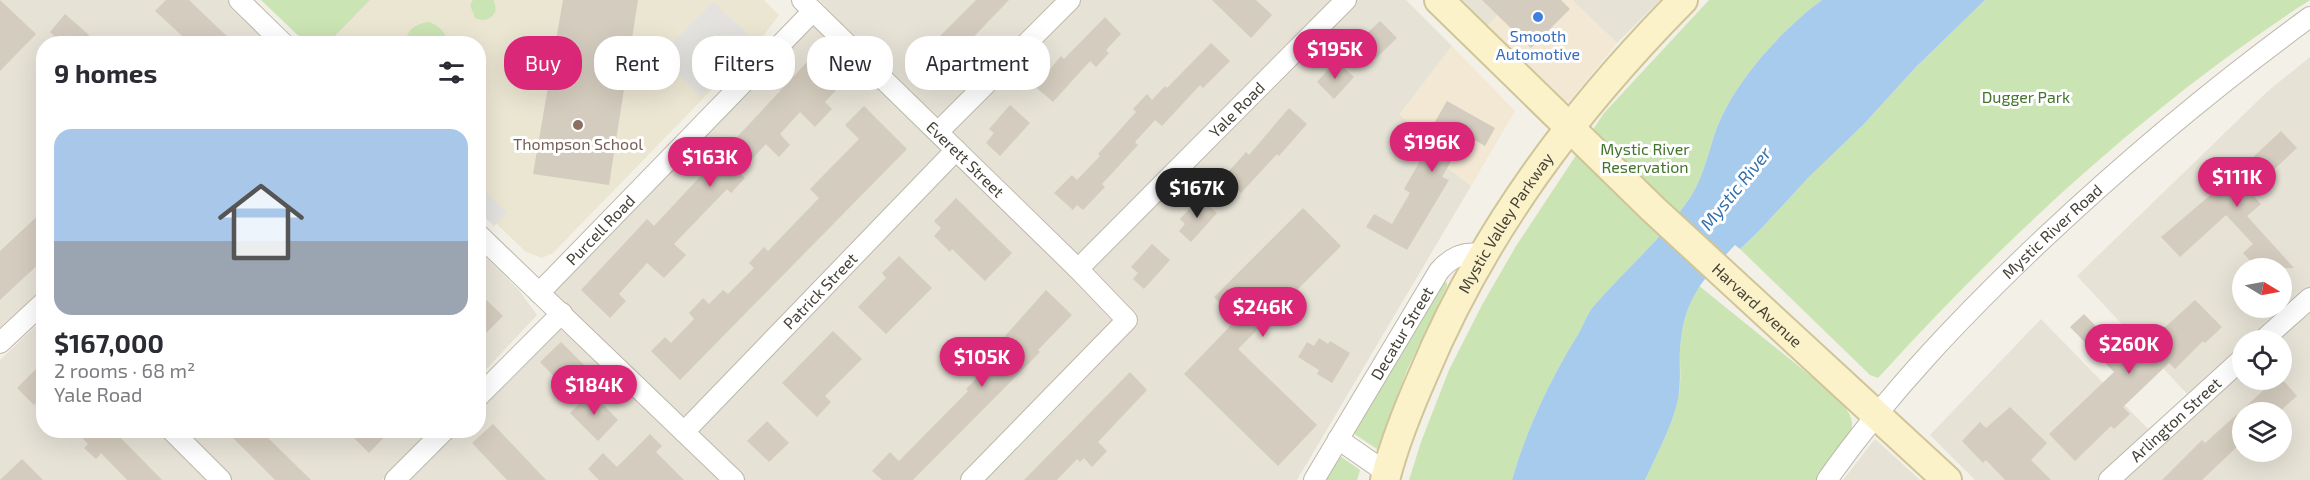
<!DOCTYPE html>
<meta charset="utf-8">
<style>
body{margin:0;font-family:"Exo 2",sans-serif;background:#f7f7f7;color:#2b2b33;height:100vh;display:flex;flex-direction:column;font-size:22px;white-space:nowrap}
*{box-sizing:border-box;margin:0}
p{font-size:20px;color:#7c7c81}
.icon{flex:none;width:33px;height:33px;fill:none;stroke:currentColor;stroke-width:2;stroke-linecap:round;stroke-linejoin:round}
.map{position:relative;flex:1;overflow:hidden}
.sheet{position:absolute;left:36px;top:36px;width:450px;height:402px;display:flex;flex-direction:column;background:#fff;border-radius:24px;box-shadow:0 6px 24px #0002}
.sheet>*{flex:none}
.hud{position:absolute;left:504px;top:36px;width:570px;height:54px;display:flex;gap:12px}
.needle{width:39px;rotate:100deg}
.buttons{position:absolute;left:2232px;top:258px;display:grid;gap:12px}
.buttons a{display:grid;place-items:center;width:60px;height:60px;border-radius:50%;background:#fff;box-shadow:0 6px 24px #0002;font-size:30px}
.price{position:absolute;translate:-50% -51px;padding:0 14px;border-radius:21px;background:#db2777;color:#fff;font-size:20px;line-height:39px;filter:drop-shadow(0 2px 3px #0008)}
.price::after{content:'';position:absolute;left:50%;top:36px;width:18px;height:14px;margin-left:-9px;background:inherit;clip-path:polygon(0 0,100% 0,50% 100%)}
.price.active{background:#222;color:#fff}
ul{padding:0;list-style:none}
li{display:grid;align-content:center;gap:12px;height:318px;padding:0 18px}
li+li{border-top:2px solid #e1e1e2}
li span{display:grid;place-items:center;height:186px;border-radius:18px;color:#555}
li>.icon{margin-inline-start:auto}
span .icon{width:108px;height:108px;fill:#fffc;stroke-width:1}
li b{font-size:26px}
h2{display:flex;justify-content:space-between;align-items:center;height:72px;padding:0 18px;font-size:26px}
.chip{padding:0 21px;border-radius:24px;background:#fff;box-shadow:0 6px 24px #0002;font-size:21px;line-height:54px}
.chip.active{background:#db2777;color:#fff}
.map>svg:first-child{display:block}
.residential{fill:#e6e2d6;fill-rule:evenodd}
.commercial{fill:#f3e8d4}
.education{fill:#ebe6d2}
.green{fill:#cbe4b3}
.parking{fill:#e4e2df}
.water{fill:#a7cbec}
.building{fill:#d4ccbe}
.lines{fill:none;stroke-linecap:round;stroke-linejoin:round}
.street-casing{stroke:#bdb8ab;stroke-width:22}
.secondary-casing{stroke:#d0c599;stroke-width:32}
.street{stroke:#fff;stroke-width:20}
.secondary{stroke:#fbf2c9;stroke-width:28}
.shop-dot{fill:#3f7fe0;stroke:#fff;stroke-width:2}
.education-dot{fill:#8d6e63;stroke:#fff;stroke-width:2}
.labels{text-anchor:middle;stroke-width:6;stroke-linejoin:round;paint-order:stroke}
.shop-label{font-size:16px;fill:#366cbe;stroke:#fff}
.park-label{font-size:16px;fill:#43742d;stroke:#fff}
.street-label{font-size:16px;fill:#454137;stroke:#fff}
.education-label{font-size:16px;fill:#785e54;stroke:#fff}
.water-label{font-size:18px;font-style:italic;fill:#3672ab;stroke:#fff}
</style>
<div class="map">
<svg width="2310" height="480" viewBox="0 0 2310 480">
<rect width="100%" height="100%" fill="#f3f0e7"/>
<g class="residential">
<path d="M0 0H227L272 43 44 44 43 294 0 335Z"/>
<path d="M819 0H1406L1452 46 1400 114 1448 168 1471 186 1297 480H408L457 431 478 430 479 408 496 394 574 315 552 291 825 6Z"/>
<path d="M1453 0H1513L1483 30Z"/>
<path d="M1572 0H1660L1617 43Z"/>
<path d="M2310 57V480H1975L1930 435 2041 319 2148 429 2190 397 2077 276 2268 91ZM2242 268H2282V308H2242ZM2242 340H2282V380H2242ZM2242 412H2282V452H2242Z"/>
<path d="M478 250 518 289 537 315 479 377Z"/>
<path d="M43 319 44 430 428 431 382 480H0V360Z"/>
<path d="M1875 439 1920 480H1843Z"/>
</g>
<g class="commercial">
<path d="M1513 0H1572L1617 43 1569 102 1557 99 1483 30Z"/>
<path d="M1452 46 1515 111 1471 186 1448 168 1400 114Z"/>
</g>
<path class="education" d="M370 0H764L779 15 760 40 553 253 542 258 526 252 479 207 478 44H327Z"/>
<g class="green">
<path d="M261 0H370L327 44 306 43Z"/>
<path d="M473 0H493C501 14 488 24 475 18L470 5Z"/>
<path d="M1709 0H1822C1786 26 1744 72 1724 112 1710 138 1708 169 1691 196 1664 238 1624 270 1592 308 1586 316 1583 327 1577 336 1549 382 1527 428 1512 480H1409L1421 442 1449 370 1482 305 1516 246 1604 113Z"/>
<path d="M1985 0H2310C2149 104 2006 237 1878 378L1870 375 1740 249 1758 232 1808 178 1864 124 1916 67Z"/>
<path d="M430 22C440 27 446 32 447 43H405C407 29 416 23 430 22Z"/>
<path d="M1443 281 1447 283V286L1407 370 1377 449 1353 433Z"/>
<path d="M1698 285 1838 398C1843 405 1851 413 1852 423 1853 443 1829 465 1817 480H1645C1657 454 1672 427 1678 398 1683 376 1678 358 1681 338 1683 319 1690 302 1698 285Z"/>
<path d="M1340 456 1360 470 1357 480H1325Z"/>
</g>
<g class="parking">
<path d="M713 2 754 40 701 96 659 56Z"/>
<path d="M478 184 507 212 494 226 479 212Z"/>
</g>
<path class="water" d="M1822 0H1985L1916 67 1864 124 1808 178 1758 232 1740 249 1735 245C1707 275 1686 295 1681 339 1678 359 1682 378 1678 399 1672 427 1657 454 1645 480H1512C1527 428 1549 382 1577 336 1583 327 1586 316 1592 308 1624 270 1664 238 1691 196 1708 169 1710 138 1724 112 1744 72 1786 26 1822 0Z"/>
<g class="building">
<path d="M0 0 36 34 0 71Z"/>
<path d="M166 0H189L235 44H191L155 11Z"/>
<path d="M563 0H638L609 185 533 174Z"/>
<path d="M976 0H1009L937 75 918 58Z"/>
<path d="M1212 0H1256L1272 15 1251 38Z"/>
<path d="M1482 0H1561L1570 9 1531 48Z"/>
<path d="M65 14 89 35 81 44H63L50 32Z"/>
<path d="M1105 17 1121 34 1106 50 1109 53 1096 67 1090 61 1053 102 1031 83 1044 70 1047 73 1061 56 1064 59Z"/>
<path d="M1380 21 1397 38 1375 59 1358 42Z"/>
<path d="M1211 43 1230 61 1203 88 1200 85 1162 126 1155 120 1135 142 1138 145 1102 184 1105 187 1083 210 1077 205 1073 210 1054 193 1072 175 1077 180 1100 156 1098 154 1136 112 1133 109 1147 94 1152 100 1165 86 1167 88Z"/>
<path d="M808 61 838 88 825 102 832 109 815 127 800 112 780 134 790 145 779 157 766 144 739 173 745 178 731 193 727 189 674 244 686 255 664 278 647 263 619 294 626 301 610 318 581 290 647 219 654 226Z"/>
<path d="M1336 61 1354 77 1334 99 1317 82Z"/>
<path d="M1447 101 1495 128 1485 146 1466 135 1442 177 1449 180 1407 250 1366 227 1374 214 1392 224 1410 193 1404 189 1431 142 1425 139Z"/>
<path d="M1010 105 1030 123 1000 156 986 143 994 133 989 129Z"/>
<path d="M864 106 907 149 680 380 651 351 665 337 671 343 694 319 689 313 703 298 709 304 723 290 728 294 754 268 749 263 764 247 768 251 819 198 810 189 859 139 845 125Z"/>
<path d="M1289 108 1307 124 1279 156 1277 154 1241 193 1224 177 1246 152 1249 155Z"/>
<path d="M2281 131 2297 148 2252 190 2253 192 2251 193 2261 204 2247 216 2294 268H2257L2243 253 2253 244 2226 215 2180 257 2161 237 2234 175Z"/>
<path d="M956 198 1012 253 985 281 952 249 950 252 934 236 941 228 934 221Z"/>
<path d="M1200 198 1217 213 1191 242 1179 231 1185 224 1180 219Z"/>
<path d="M1303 208 1341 246 1238 349 1317 425 1278 466 1184 374 1236 320 1214 297Z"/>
<path d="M44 210V259L0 300V251Z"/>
<path d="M1152 244 1170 260 1144 289 1133 279 1138 273 1131 267Z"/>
<path d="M899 256 932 288 886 334 858 307 886 278 882 273Z"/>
<path d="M1046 290 1072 315 1038 350 1040 352 913 480H882L872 471 890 452 899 461 968 391 966 389 1012 342 1005 336Z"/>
<path d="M478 292 503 316 478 341Z"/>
<path d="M2195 300 2222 327 2205 343 2203 341 2175 369 2169 363 2123 407 2130 414 2114 429 2111 426 2075 461 2049 434 2114 372 2070 327 2084 314 2129 360Z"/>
<path d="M833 331 862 359 825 396 831 402 817 417 782 383Z"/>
<path d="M1319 338 1328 344 1330 341 1350 353 1332 383 1317 374 1319 370 1298 357 1307 342 1314 346Z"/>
<path d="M561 342 593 374 572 395 540 362Z"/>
<path d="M44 361V396L34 405 17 388Z"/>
<path d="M1130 372 1147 390 1098 442 1107 451 1092 467 1084 458 1080 462 1077 459 1057 480H1024Z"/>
<path d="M2282 379 2297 396 2279 412H2242V442L2202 480H2162L2202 440 2205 443 2275 380Z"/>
<path d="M591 392 618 420 598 441 570 413Z"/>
<path d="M2010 407 2047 443 2031 460 2051 480H2005L1986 460 1983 463 1962 441 1980 422 1986 428Z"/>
<path d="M767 421 789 443 769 462 747 441Z"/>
<path d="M493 424 546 480H507L472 443Z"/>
<path d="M75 430H113L162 480H127L101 453 96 459 84 448 88 444Z"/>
<path d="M225 430H260L311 480H275Z"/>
<path d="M346 430H391L369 453Z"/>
<path d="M650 434 662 446 656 452 684 480H599L588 469 603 453 617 467Z"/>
<path d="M22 459 43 480H0Z"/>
</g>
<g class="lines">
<defs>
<g id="street">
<path d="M239 0 284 44"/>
<path id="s1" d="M802 0 1078 269 1127 320 971 480"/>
<path d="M938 132 1070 0"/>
<path d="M478 234 734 480"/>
<path id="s2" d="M1078 269 1346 0"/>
<path id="s3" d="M539 293 813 11"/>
<path d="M2263 340 2310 298"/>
<path d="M0 343 44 302"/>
<path d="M478 397 562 313"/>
<path d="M171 430 221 480"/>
<path id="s4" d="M684 432 956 150"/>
<path d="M1338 439 1387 473"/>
<path d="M395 480 445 430"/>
<path id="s5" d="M1314 480 1439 271C1451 257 1465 250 1484 255"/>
<path id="s6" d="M1827 480C1889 392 1964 314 2042 240 2127 160 2215 86 2310 17"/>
<path id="s7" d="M2109 480 2242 359"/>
</g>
<g id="secondary">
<path id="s8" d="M1439 0 1653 209 1947 480"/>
<path id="s9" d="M1385 480C1394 443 1409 407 1424 373 1484 230 1575 109 1683 0"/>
</g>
</defs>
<use href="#street" class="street-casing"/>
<use href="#secondary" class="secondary-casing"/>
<use href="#street" class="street"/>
<use href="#secondary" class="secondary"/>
</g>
<circle class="shop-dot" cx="1538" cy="17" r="6"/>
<circle class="education-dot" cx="578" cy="125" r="6"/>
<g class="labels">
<g class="shop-label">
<text x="1538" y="42">Smooth<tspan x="1538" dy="18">Automotive</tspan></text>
</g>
<g class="park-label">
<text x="2026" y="103">Dugger Park</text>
<text x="1645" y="155">Mystic River<tspan x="1645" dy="18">Reservation</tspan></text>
</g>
<g class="street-label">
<text dy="6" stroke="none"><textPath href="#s2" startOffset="225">Yale Road</textPath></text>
<text dy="6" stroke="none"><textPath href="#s1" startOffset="228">Everett Street</textPath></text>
<text dy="6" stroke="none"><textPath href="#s9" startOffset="285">Mystic Valley Parkway</textPath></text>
<text dy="6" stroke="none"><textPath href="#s3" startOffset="88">Purcell Road</textPath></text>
<text dy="6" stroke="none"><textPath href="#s6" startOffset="336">Mystic River Road</textPath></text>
<text dy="6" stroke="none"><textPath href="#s4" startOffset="196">Patrick Street</textPath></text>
<text dy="6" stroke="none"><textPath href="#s8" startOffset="441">Harvard Avenue</textPath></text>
<text dy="6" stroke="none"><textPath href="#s5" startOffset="171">Decatur Street</textPath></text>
<text dy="6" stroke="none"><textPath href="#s7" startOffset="90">Arlington Street</textPath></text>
</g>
<g class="education-label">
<text x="578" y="150">Thompson School</text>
</g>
<g class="water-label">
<text transform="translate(1736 189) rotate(-51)" y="6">Mystic River</text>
</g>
</g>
</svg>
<div class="buttons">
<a><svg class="needle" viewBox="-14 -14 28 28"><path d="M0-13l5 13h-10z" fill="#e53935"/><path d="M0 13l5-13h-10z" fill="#7c7c81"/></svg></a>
<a><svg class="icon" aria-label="locate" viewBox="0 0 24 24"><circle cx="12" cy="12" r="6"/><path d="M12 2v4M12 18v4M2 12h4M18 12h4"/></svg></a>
<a><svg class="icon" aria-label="layers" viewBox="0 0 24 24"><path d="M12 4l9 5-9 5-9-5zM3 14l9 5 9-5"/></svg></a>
</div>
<b class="price" style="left:1335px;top:80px">$195K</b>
<b class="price" style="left:1432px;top:173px">$196K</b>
<b class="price" style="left:710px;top:188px">$163K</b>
<b class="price" style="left:2237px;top:208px">$111K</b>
<b class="price active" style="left:1197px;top:219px">$167K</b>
<b class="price" style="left:1263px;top:338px">$246K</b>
<b class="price" style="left:2129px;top:375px">$260K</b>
<b class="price" style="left:982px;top:388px">$105K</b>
<b class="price" style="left:594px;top:416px">$184K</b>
<div class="hud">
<a class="chip active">Buy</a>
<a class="chip">Rent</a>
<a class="chip">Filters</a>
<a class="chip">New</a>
<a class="chip">Apartment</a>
</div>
<section class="sheet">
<h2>9 homes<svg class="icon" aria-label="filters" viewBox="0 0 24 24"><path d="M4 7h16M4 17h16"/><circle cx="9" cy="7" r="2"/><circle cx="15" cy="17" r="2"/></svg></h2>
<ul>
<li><span style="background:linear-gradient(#a9c7e8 60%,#9aa5b1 0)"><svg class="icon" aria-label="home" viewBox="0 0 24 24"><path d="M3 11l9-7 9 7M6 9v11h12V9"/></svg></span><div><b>$167,000</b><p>2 rooms · 68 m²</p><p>Yale Road</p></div></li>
</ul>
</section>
</div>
